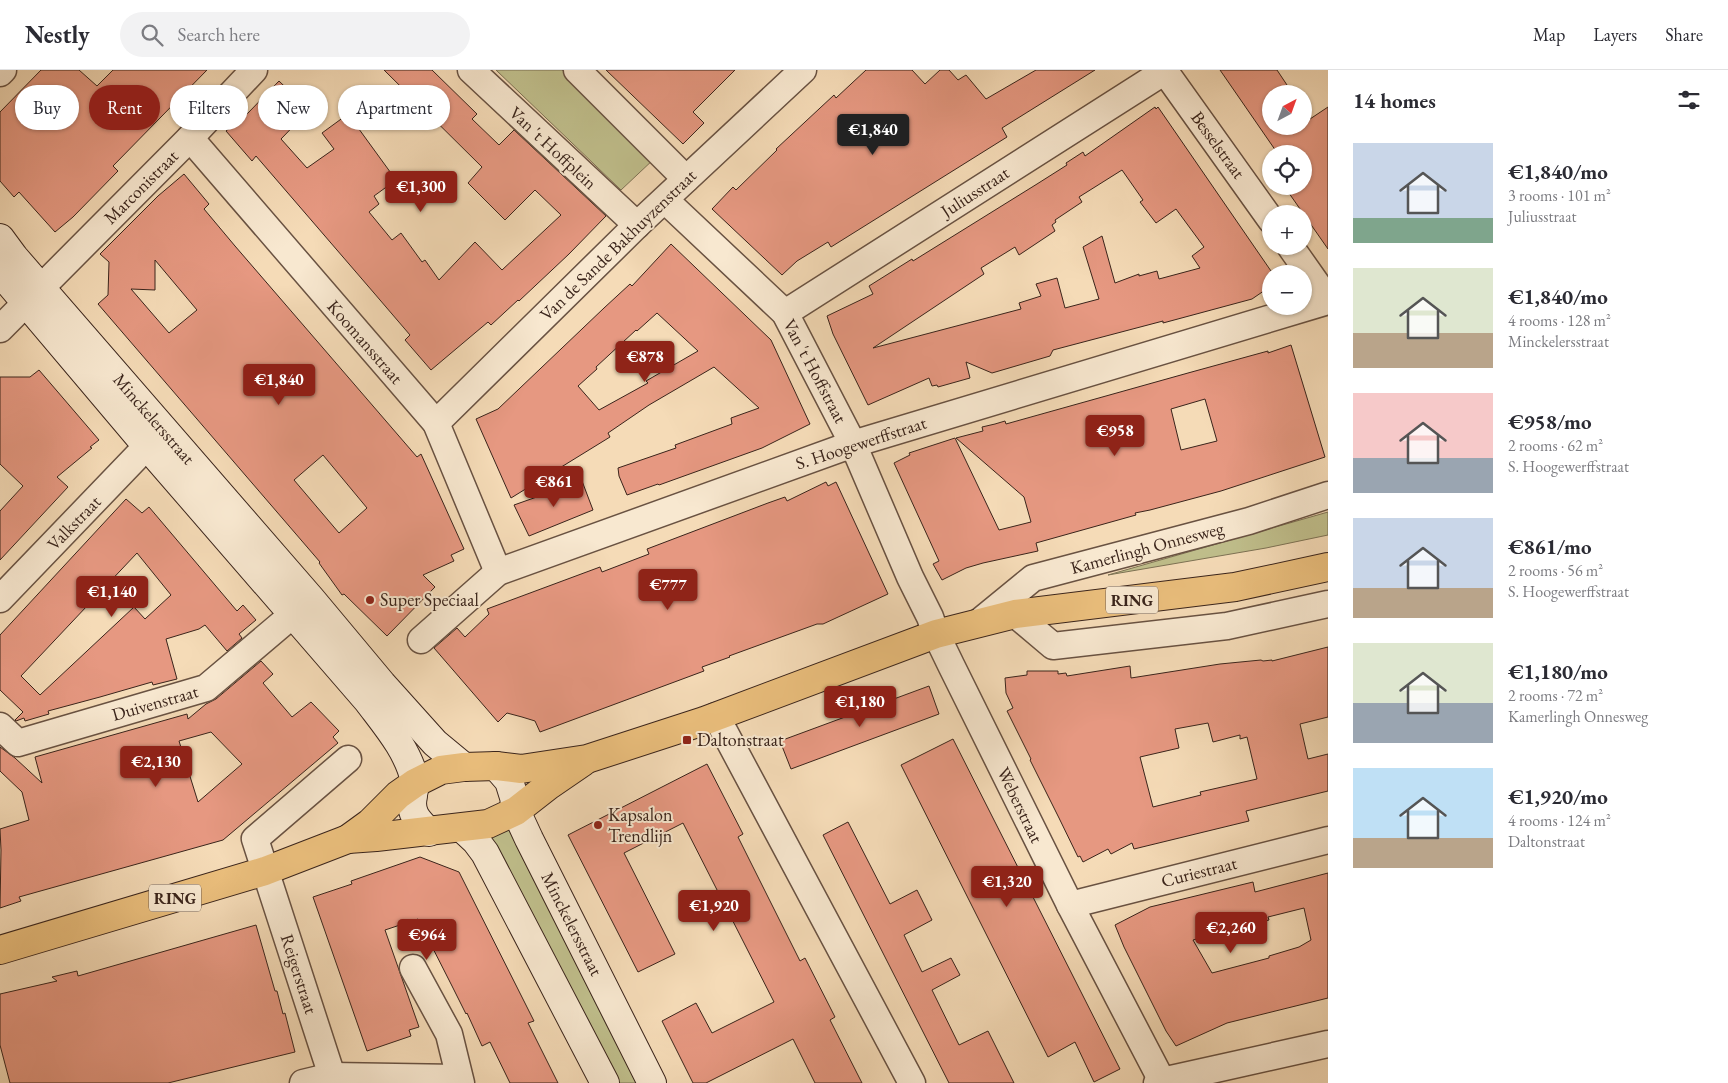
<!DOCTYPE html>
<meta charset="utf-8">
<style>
body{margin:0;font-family:"EB Garamond",serif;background:#f2f2f3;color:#2b2b33;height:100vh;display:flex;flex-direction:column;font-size:19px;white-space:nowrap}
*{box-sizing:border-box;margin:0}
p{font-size:16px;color:#7c7c81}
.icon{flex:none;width:28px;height:28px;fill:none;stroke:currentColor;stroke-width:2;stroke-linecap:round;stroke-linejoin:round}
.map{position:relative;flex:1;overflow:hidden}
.side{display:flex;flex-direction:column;background:#fff;width:400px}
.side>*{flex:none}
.guide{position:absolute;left:15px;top:15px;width:475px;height:45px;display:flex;gap:10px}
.needle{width:32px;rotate:41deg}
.buttons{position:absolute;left:1262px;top:15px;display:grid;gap:10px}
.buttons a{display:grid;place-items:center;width:50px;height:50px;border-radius:50%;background:#fff;box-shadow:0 1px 4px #0004;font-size:25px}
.price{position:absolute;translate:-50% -42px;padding:0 11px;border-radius:5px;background:#8f2418;color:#fff;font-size:16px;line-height:32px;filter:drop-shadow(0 1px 2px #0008)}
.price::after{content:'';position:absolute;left:50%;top:30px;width:15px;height:11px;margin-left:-8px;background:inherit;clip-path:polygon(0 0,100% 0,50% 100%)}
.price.selected{background:#222;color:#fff}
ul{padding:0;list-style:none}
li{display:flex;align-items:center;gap:15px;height:125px;padding:0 25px}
li span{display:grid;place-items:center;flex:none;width:140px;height:100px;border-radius:0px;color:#555}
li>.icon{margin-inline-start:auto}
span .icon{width:60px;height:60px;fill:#fffc;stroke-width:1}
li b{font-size:21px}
h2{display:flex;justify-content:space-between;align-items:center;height:60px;padding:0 25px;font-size:21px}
.tag{padding:0 18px;border-radius:22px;background:#fff;box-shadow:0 1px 4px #0004;font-size:18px;line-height:45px}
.tag.selected{background:#8f2418;color:#fff}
header{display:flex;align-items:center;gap:30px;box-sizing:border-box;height:70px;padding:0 25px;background:#fff;border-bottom:1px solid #e1e1e2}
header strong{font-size:24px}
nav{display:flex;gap:28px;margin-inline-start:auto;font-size:18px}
.search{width:350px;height:45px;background:#f2f2f3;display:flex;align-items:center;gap:12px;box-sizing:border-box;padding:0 18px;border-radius:28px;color:#7c7c81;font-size:19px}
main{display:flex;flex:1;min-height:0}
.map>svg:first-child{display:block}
.green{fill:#c0bf8c;stroke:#7d7254}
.building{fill:#e69881;stroke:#3a241b;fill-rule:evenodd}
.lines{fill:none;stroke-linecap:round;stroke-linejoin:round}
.street-casing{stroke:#695242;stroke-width:29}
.secondary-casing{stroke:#3a241b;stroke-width:30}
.primary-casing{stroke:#3a241b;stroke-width:30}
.street{stroke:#f8e8d0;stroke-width:26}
.secondary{stroke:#f8e8d0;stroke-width:28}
.primary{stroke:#eabe7c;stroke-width:28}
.poi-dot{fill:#8f2418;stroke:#f8e8d0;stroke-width:2}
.labels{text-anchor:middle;stroke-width:4;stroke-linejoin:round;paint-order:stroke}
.shield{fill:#f8e8d0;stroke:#735f51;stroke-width:1}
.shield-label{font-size:16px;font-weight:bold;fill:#3a241b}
.street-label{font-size:18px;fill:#3a241b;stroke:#f8e8d0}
.poi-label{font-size:18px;fill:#3a241b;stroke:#f8e8d0;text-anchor:start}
</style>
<header>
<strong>Nestly</strong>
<div class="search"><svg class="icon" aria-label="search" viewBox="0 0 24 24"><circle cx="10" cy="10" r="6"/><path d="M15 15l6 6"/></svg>Search here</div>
<nav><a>Map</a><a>Layers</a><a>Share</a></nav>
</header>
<main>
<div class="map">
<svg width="1328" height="1013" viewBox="0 0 1328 1013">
<rect width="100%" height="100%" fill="#f5dbb7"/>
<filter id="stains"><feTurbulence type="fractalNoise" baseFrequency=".004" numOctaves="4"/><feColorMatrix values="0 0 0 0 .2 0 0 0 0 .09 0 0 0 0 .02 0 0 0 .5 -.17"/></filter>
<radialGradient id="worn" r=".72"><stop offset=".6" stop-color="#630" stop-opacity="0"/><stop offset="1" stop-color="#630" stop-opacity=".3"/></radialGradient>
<g class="green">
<path d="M496 0H562L655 88 621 120Z"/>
<path d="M1328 442V465L1266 478 1108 505Z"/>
<path d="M512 757 642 1013H615L487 764Z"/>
</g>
<g class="building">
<path d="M41 0H79L97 16 113 0H207L113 96 118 101 73 147 55 162 19 122 14 127 0 111V42Z"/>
<path d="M384 0H432L477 44 472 49 499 75 514 60 606 146 569 184 519 231 518 230 491 255 488 252 431 300 405 270 410 265 374 223 256 86 252 91 226 61 248 43 279 11 309 40 281 69 307 98 334 79 322 63 348 44 396 110 374 126 379 134 369 142 392 170 401 163 422 192 425 190 439 210 475 172 502 200 561 145 535 120 505 150 468 113 482 97Z"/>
<path d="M606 0H735L693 42 704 53 683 74Z"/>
<path d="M866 0H912L925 14 940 0H949L958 10 966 5 986 29 1036 0H1095L1002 58 1007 67 831 177 828 172 797 191 782 205 712 139 733 117 736 120 777 80 776 79 834 25 836 28Z"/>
<path d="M1220 0H1277L1293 24H1271V56H1304V40L1310 49 1328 37V179L1284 116H1304V84H1278Z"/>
<path d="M1155 37 1156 39 1158 37 1271 201V216L1252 229 1163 253V251L1053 280 1050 286 992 303 966 292 970 308 938 317 937 315 932 316 929 308 868 335 833 264 827 246 873 224 869 216 912 189 913 191 1037 114 1067 95 1066 93 1083 82 1085 86ZM1122 100 1143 130 1140 132 1156 153 1176 139 1204 177 1192 186 1200 198 1159 209 1157 201 1139 206V204L1115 213 1102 166 1083 177 1099 229 1065 238 1057 208 1036 214 1041 226 1019 233 1021 239 873 278 984 204 981 198 1015 177 1019 185 1055 161 1052 155 1056 152 1055 150 1082 132 1079 127Z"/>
<path d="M184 104 209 134 204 139 235 176 417 387 421 384 464 479 451 485 454 491 423 505 435 517 387 566 344 524 342 525 319 493 320 492 98 234 108 225 109 192 100 184 158 126ZM155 190 197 240 169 263 131 219 155 220ZM323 385 367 438 339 463 294 410Z"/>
<path d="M671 174 771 270 810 354 762 378 659 415 658 414 627 425 619 406 618 398 676 378 675 375 732 354 731 348 759 338 714 297 649 335 608 363 610 367 511 428 476 349 498 339 604 238 630 214 632 216ZM657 243 698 281 646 311 648 313 599 340 578 316 597 299 596 297 636 260 637 261Z"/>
<path d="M1291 275 1325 387 1221 421 1150 440 1135 443 1136 445 1036 473 1038 481 983 493 966 498 942 510 933 494 939 491 894 393 910 385 909 383 955 368 999 460 1031 452 1024 427 956 368 983 361 982 357 995 354 1005 351 1006 354 1188 303 1268 281V283ZM1205 329 1217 371 1181 380 1171 339Z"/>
<path d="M39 300 99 370 90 377 92 378 57 407 68 417 0 490V441L23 416 0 394V307H30Z"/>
<path d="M582 411 593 440 529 466 514 435Z"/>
<path d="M826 412 828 416 836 412 888 524 823 554H817L729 586 730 587 702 597 704 601 540 662 535 651 522 647 507 643 498 652 434 578 457 558 465 567 489 544 487 539 600 497 602 502 649 484 647 479 768 433 785 427 787 431Z"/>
<path d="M126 429 142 443 149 437 237 541 243 535 256 550 239 564 242 568 227 581 205 555 199 559 166 569 177 609 153 615 152 612 100 627 48 641 49 644 25 651 24 648 16 651 15 650 23 642 22 641 0 620V565ZM137 483 171 525 145 549 134 537 40 625 21 606Z"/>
<path d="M1328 577V647L1300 654 1308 689 1328 684V721L1246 741 1249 751 1134 779 1132 773 1111 784 1108 779 1083 792 1080 786 1078 787 1059 748 1030 690 1031 689 1007 641 1013 638 1006 623 1005 608 1027 605V601H1058V604L1066 603 1067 606 1130 596 1131 608 1220 594 1261 590 1263 591 1272 590V591ZM1208 653 1213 672 1240 665V669L1247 667 1257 709 1200 722 1201 725 1153 737 1140 687 1179 678 1175 659Z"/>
<path d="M261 591 273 604 263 613 292 647 311 632 339 661 333 667 338 673 223 770 19 827 21 831 0 838 1 780 0 759 29 750 22 722 0 701V677L15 688 42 713 35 687 187 644 188 649 206 634 216 629ZM211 662 242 694 198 732 179 671Z"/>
<path d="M929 616 939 644 791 699 780 671Z"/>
<path d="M953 669 1120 999 1094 1012 1075 972 1048 987 901 695Z"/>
<path d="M707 694 743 764 738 767 800 891 805 888 835 947 830 950 862 1013H815L793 969 706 1013H693L662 951 696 933 712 963 774 932 683 753 624 783 675 884 638 902 568 765Z"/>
<path d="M848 752 890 834 917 820 932 850 904 865 922 902 951 888 960 905 932 920 959 975 988 961 1014 1013H949L823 765Z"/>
<path d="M420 787 459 802 534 951 528 953 558 1013H510L490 972 482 976 467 943 466 944 452 916 418 849 385 860 419 957 409 960 411 966 367 981 313 827 352 814 351 811Z"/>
<path d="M1328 803V928L1227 953 1176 976 1166 961 1124 877 1115 855 1150 837 1179 830 1253 812 1255 822ZM1304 838 1311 870 1299 877 1269 886V888L1212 903 1193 870 1269 850 1268 847Z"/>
<path d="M256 855 275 921H277L283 944 285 943 295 982 168 1013H10L0 975V924L57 911 52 907 77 901 78 906Z"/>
</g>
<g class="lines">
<defs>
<g id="street">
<path d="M471 0 637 155"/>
<path d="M577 0 686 109"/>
<path d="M1164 0 1271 150"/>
<path d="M0 3 3 0"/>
<path d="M190 68 436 353 498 502"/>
<path d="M665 130 785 243 853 374 910 507 930 547 936 564 951 595 1070 835 1162 1011"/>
<path d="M1290 176 1328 230"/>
<path d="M785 243 1165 1"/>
<path d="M0 259 190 68 254 0"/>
<path d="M436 353 637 155 803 0"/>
<path d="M0 529 147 376"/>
<path d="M1015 544 1053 576 1227 556 1328 534"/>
<path d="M978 553 1033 508 1249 451 1328 425"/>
<path d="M421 570 498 502 853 374 1328 231"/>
<path d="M716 646 912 1013"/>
<path d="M0 656 18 673 206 618 310 530"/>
<path d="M1070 835 1328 770"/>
<path d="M413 898 449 964 461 1013"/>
<path d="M303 1013 332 1006 459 1008"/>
<path d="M332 1013V1006L255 769 348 689"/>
<path d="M1157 1013 1162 1011 1328 974"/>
</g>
<g id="secondary">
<path d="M0 168 14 187 311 529 382 614 435 673 464 697"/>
<path d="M0 202 147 376 368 631C386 655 408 680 415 711 416 715 413 721 413 726 409 743 418 751 429 762"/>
<path d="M496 696 509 711 514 727 516 741 529 769 652 1013"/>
<path d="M462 758 476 771 485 783 605 1013"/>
</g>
<g id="primary">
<path d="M348 769 376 767 488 754 516 741 548 716 583 692"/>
<path d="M0 880 265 801 348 769 370 753 398 725 415 713 441 700 464 697 496 696 521 699 587 689 704 651 936 564 1015 544 1235 517 1328 497"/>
</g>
</defs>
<use href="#street" class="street-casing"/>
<use href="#secondary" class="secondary-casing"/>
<use href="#primary" class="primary-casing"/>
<use href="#street" class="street"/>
<use href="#secondary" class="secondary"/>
<use href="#primary" class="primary"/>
</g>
<g class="poi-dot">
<circle cx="370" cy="530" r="5"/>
<rect x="682" y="665" width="10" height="10" rx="2.5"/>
<circle cx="598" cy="755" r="5"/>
</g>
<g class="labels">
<g class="shield">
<rect x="1106" y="516.5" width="52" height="27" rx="4"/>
<rect x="149" y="814.5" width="52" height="27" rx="4"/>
</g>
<g class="shield-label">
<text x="1132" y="536">RING</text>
<text x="175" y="834">RING</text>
</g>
<g class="street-label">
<text transform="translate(1218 75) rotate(54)" y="6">Besselstraat</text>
<text transform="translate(553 78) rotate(43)" y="6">Van 't Hoffplein</text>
<text transform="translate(141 117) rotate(-45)" y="6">Marconistraat</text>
<text transform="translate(975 122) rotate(-33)" y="6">Juliusstraat</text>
<text transform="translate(618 175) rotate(-44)" y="6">Van de Sande Bakhuyzenstraat</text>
<text transform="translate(365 272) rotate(49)" y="6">Koomansstraat</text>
<text transform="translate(815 301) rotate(62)" y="6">Van 't Hoffstraat</text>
<text transform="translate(154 349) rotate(49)" y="6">Minckelersstraat</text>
<text transform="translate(861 373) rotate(-18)" y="6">S. Hoogewerffstraat</text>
<text transform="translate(74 453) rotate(-46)" y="6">Valkstraat</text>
<text transform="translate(1147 478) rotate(-15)" y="6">Kamerlingh Onnesweg</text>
<text transform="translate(155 633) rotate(-16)" y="6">Duivenstraat</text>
<text transform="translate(1020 735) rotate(64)" y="6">Weberstraat</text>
<text transform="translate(1199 802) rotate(-14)" y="6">Curiestraat</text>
<text transform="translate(572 854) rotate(63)" y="6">Minckelersstraat</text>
<text transform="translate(299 904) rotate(72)" y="6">Reigerstraat</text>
</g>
<g class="poi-label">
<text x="380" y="536">Super Speciaal</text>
<text x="697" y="676">Daltonstraat</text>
<text x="608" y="751">Kapsalon<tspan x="608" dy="21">Trendlijn</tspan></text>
</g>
</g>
<rect width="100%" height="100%" filter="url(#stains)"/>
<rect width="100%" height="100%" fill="url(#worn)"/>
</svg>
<div class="buttons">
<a><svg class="needle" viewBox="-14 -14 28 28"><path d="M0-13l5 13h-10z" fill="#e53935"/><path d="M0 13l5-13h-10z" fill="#7c7c81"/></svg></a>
<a><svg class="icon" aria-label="locate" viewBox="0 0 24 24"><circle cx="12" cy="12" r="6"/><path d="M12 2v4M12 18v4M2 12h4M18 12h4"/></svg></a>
<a>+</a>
<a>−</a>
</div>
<b class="price selected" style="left:873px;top:86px">€1,840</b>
<b class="price" style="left:421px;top:143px">€1,300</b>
<b class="price" style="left:645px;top:313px">€878</b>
<b class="price" style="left:279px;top:336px">€1,840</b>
<b class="price" style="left:1115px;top:387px">€958</b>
<b class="price" style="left:554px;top:438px">€861</b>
<b class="price" style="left:668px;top:541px">€777</b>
<b class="price" style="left:112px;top:548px">€1,140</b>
<b class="price" style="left:860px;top:658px">€1,180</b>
<b class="price" style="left:156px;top:718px">€2,130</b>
<b class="price" style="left:1007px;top:838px">€1,320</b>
<b class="price" style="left:714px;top:862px">€1,920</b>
<b class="price" style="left:1231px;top:884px">€2,260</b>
<b class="price" style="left:427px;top:891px">€964</b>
<div class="guide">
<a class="tag">Buy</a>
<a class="tag selected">Rent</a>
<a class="tag">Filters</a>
<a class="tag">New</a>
<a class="tag">Apartment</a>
</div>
</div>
<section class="side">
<h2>14 homes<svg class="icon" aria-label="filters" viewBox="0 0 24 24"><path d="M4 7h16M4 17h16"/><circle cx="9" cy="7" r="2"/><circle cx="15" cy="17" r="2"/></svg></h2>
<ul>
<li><span style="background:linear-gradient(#c9d6e8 75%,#7fa58c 0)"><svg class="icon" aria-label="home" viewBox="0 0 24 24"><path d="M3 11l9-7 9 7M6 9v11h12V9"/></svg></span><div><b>€1,840/mo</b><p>3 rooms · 101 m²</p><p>Juliusstraat</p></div></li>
<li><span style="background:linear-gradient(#dfe7d0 65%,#b9a48a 0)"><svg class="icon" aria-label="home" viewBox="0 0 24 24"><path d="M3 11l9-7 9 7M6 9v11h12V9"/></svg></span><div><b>€1,840/mo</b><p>4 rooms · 128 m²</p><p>Minckelersstraat</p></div></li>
<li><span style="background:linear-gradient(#f6c9c9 65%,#9aa5b1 0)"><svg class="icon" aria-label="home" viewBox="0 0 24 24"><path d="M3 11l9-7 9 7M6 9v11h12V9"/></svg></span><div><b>€958/mo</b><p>2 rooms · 62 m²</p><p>S. Hoogewerffstraat</p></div></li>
<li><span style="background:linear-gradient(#c9d6e8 70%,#b9a48a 0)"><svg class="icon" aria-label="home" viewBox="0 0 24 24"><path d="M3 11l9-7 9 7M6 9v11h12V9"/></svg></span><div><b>€861/mo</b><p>2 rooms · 56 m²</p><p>S. Hoogewerffstraat</p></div></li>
<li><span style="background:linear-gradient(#dfe7d0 60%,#9aa5b1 0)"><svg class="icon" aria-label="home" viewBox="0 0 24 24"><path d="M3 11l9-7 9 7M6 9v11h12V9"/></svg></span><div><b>€1,180/mo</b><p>2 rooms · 72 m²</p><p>Kamerlingh Onnesweg</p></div></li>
<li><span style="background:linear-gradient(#bfe0f5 70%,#b9a48a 0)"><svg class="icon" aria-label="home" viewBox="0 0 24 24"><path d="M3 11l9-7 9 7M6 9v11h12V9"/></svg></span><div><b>€1,920/mo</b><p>4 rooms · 124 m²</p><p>Daltonstraat</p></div></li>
</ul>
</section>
</main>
